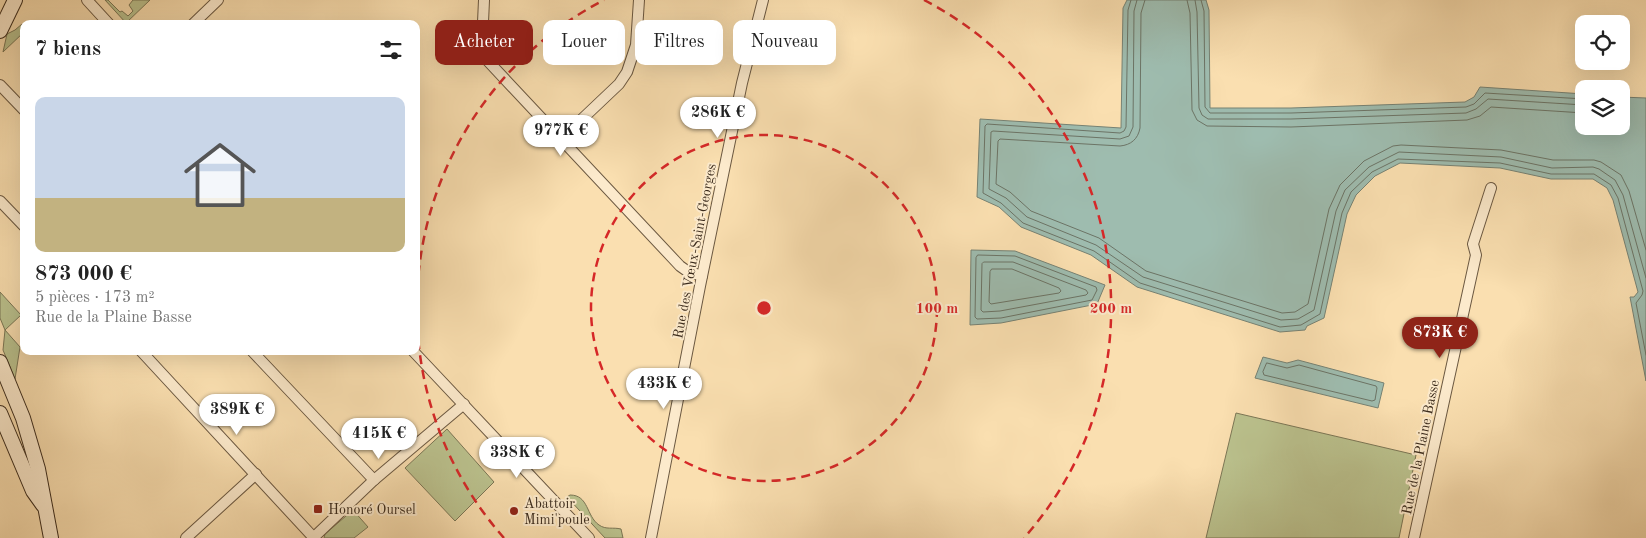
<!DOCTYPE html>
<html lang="fr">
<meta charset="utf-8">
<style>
body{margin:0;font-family:"Old Standard TT",serif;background:#f2f2f2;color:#222;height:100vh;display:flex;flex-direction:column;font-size:19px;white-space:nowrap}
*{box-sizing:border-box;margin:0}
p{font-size:16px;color:#767676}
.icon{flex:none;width:28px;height:28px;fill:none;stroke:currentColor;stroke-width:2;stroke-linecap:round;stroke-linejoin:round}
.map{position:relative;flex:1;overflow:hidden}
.side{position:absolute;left:20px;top:20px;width:400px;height:335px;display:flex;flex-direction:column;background:#fff;border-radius:10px;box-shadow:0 5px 20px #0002}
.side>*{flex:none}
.banner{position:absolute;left:435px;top:20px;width:475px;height:45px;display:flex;gap:10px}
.fabs{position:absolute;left:1575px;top:15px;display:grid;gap:10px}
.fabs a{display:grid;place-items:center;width:55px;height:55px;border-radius:10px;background:#fff;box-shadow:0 5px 20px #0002;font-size:25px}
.price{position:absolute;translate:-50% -42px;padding:0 11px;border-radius:18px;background:#fff;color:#222;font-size:16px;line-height:32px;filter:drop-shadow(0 1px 2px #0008)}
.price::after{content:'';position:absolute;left:50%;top:30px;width:15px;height:11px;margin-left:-8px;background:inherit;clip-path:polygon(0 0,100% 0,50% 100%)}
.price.selected{background:#8f2418;color:#fff}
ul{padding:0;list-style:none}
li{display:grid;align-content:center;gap:10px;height:265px;padding:0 15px}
li span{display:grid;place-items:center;height:155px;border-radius:10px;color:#555}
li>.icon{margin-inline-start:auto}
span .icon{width:90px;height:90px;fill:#fffc;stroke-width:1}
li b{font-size:21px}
h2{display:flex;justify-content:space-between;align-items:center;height:60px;padding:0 15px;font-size:21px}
.pill{padding:0 18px;border-radius:10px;background:#fff;box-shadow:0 5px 20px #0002;font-size:18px;line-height:45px}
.pill.selected{background:#8f2418;color:#fff}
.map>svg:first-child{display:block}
.green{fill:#bbc28e;stroke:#7b7655}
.water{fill:#9ebcaf;stroke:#768274}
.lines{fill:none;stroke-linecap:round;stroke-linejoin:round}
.shore{stroke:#6c7466;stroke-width:1}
.street-casing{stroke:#6b5841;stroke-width:12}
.secondary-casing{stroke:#3b2b1c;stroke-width:16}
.street{stroke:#fceacc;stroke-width:10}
.secondary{stroke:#fceacc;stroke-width:14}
.ring{fill:none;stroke:#d62828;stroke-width:2.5;stroke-dasharray:9 6}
.poi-dot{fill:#8f2418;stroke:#fceacc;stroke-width:2}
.labels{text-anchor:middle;stroke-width:4;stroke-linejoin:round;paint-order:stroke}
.street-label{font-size:14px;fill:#3b2b1c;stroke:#fceacc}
.poi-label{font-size:14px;fill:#3b2b1c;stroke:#fceacc;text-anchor:start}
.centre{fill:#d62828;stroke:#fceacc;stroke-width:2.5}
.ring-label{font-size:15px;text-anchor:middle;font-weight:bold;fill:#d62828;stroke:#fceacc;stroke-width:4;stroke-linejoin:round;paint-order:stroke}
</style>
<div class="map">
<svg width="1646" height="538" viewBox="0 0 1646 538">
<rect width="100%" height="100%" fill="#fadfb0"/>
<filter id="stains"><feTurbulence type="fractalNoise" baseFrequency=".004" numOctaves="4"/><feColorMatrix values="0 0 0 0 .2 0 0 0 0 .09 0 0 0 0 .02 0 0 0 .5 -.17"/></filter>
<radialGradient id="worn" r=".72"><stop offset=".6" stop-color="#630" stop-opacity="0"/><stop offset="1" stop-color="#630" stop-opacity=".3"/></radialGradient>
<g class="green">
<path d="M105 0H108L120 12 122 11 128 16 133 11 129 5 133 0H150L126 23Z"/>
<path d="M22 24 24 26V32L3 52 7 34 15 30Z"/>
<path d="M0 292 21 315 5 330 20 347 15 379 3 350 5 330 0 318Z"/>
<path d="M1236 413 1416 455 1399 538H1206Z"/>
<path d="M447 429 494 482 455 521 405 468Z"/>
<path d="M570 495C589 495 586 516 599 525 606 530 613 527 621 529L623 538H605L567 497Z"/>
<path d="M353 510 368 527 354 538H324L325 534Z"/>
</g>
<g class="water">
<path d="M1127 0H1206L1209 10 1210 108H1291L1465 102 1474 97 1480 87 1584 94V126H1621V97L1646 98V381L1630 297H1634L1638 292 1613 200 1607 188 1593 179H1551L1500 168 1400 163 1375 176 1356 195 1347 214 1324 318 1307 326 1305 330 1280 332 1137 287 1091 255 1021 227 999 207 977 197 980 119 1121 128 1123 8Z"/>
<path d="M971 250 1015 251 1105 285 1097 304 1001 323 970 325Z"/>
<path d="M1263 357 1287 363 1298 360 1384 383 1378 408 1255 378Z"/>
</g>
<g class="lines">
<g class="shore">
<path d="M1131 0 1128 10 1126 127 1124 131 1120 133 987 124 985 126 983 193 1001 203 1023 223 1094 251 1140 283 1280 327 1301 325 1320 314 1342 213 1351 192 1372 172 1398 159 1500 163 1551 174H1594L1611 185 1618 198 1643 291 1642 295 1636 303 1646 355"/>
<path d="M1137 0 1134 11 1133 127 1129 136 1120 139 993 131 991 132 989 189 1006 198 1027 217 1096 245 1143 277 1281 320 1298 319 1314 310 1336 211 1345 190 1369 167 1399 152 1501 157 1552 168 1593 167 1599 169 1615 180 1623 195 1646 278"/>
<path d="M1145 0 1141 13 1140 128C1138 139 1131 145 1120 146L1000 139 998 141 996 184 1010 192 1031 211 1099 238 1146 271 1282 313 1295 312 1308 304 1329 209 1340 185 1364 161 1393 146 1401 145 1501 150 1553 160H1594L1601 162 1621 175 1629 191 1646 250"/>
<path d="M1187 0 1190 13 1192 110 1197 120 1207 126 1291 127 1467 120 1480 116 1491 107 1584 113"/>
<path d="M1195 0 1197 12 1199 108 1202 115 1208 119H1291L1466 113 1476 109 1488 99 1584 105"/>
<path d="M1201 0 1204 11 1205 107 1210 113H1291L1466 107 1474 104 1485 93 1584 99"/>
<path d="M978 255 1015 256 1096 287 1097 290 1092 300 1001 318 977 319 975 317 976 258Z"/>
<path d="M984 262H1013L1086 290 1088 293 1086 295 1000 311 983 312 981 310 982 264Z"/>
<path d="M992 269H1012L1059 288 1061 291 1059 293 991 304 989 302 990 272Z"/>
<path d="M1267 363 1287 368 1299 365 1376 386 1377 388 1375 400 1372 401 1264 375 1263 372Z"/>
</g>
<defs>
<g id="street">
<path d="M87 0 109 24"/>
<path d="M484 0 482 45 486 59 680 266 687 271 702 276"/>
<path d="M193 24 218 0"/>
<path d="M0 85 24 110"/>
<path d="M561 139 619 84 627 72 636 45 639 0"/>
<path d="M0 201 24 226"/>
<path d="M141 351 314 538"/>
<path d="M252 351 374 480"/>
<path d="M413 351 589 538"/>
<path d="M186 538 256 474"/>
<path d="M313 538 374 480 464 404"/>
<path d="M651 538 700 286 742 83 763 0"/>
<path d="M1414 538 1476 255 1473 244 1491 188"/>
</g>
<g id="secondary">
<path d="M0 31 15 0"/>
<path d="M0 362 23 418 38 469 51 538"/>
<path d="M0 413 33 491 43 505"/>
</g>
</defs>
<use href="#street" class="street-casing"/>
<use href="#secondary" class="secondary-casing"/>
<use href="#street" class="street"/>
<use href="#secondary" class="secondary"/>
</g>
<g class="ring">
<circle cx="764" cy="308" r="173"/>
<path d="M504 538A347 347 0 0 1 604 0M924 0A347 347 0 0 1 1024 538"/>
</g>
<g class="poi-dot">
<rect x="313" y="504" width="10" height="10" rx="2.5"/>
<circle cx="514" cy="511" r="5"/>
</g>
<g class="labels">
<g class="street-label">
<text transform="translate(694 251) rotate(-79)" y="5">Rue des Vœux-Saint-Georges</text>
<text transform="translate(1420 447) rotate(-78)" y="5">Rue de la Plaine Basse</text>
</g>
<g class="poi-label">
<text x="524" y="508">Abattoir<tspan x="524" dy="16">Mimi'poule</tspan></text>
<text x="328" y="514">Honoré Oursel</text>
</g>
</g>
<circle cx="764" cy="308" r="8" class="centre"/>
<g class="ring-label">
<text x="937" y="313">100 m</text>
<text x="1111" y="313">200 m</text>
</g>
<rect width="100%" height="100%" filter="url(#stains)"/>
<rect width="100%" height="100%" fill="url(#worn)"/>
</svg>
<div class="fabs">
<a><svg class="icon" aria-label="locate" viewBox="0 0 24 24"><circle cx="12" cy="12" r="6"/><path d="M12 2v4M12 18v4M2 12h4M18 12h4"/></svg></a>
<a><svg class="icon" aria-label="layers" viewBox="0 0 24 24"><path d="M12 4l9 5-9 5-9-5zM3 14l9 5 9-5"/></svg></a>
</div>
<b class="price" style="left:718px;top:139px">286K €</b>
<b class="price" style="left:561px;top:157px">977K €</b>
<b class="price selected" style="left:1440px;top:359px">873K €</b>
<b class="price" style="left:664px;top:410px">433K €</b>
<b class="price" style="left:237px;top:436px">389K €</b>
<b class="price" style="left:379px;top:460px">415K €</b>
<b class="price" style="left:517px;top:479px">338K €</b>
<div class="banner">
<a class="pill selected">Acheter</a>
<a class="pill">Louer</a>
<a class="pill">Filtres</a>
<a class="pill">Nouveau</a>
</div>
<section class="side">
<h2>7 biens<svg class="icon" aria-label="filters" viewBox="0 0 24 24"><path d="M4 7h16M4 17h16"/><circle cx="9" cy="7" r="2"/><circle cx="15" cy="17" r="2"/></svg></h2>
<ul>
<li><span style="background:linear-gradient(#c9d6e8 65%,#c2b280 0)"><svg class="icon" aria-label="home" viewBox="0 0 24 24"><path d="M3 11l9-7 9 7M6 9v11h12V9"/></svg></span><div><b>873 000 €</b><p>5 pièces · 173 m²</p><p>Rue de la Plaine Basse</p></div></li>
</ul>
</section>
</div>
